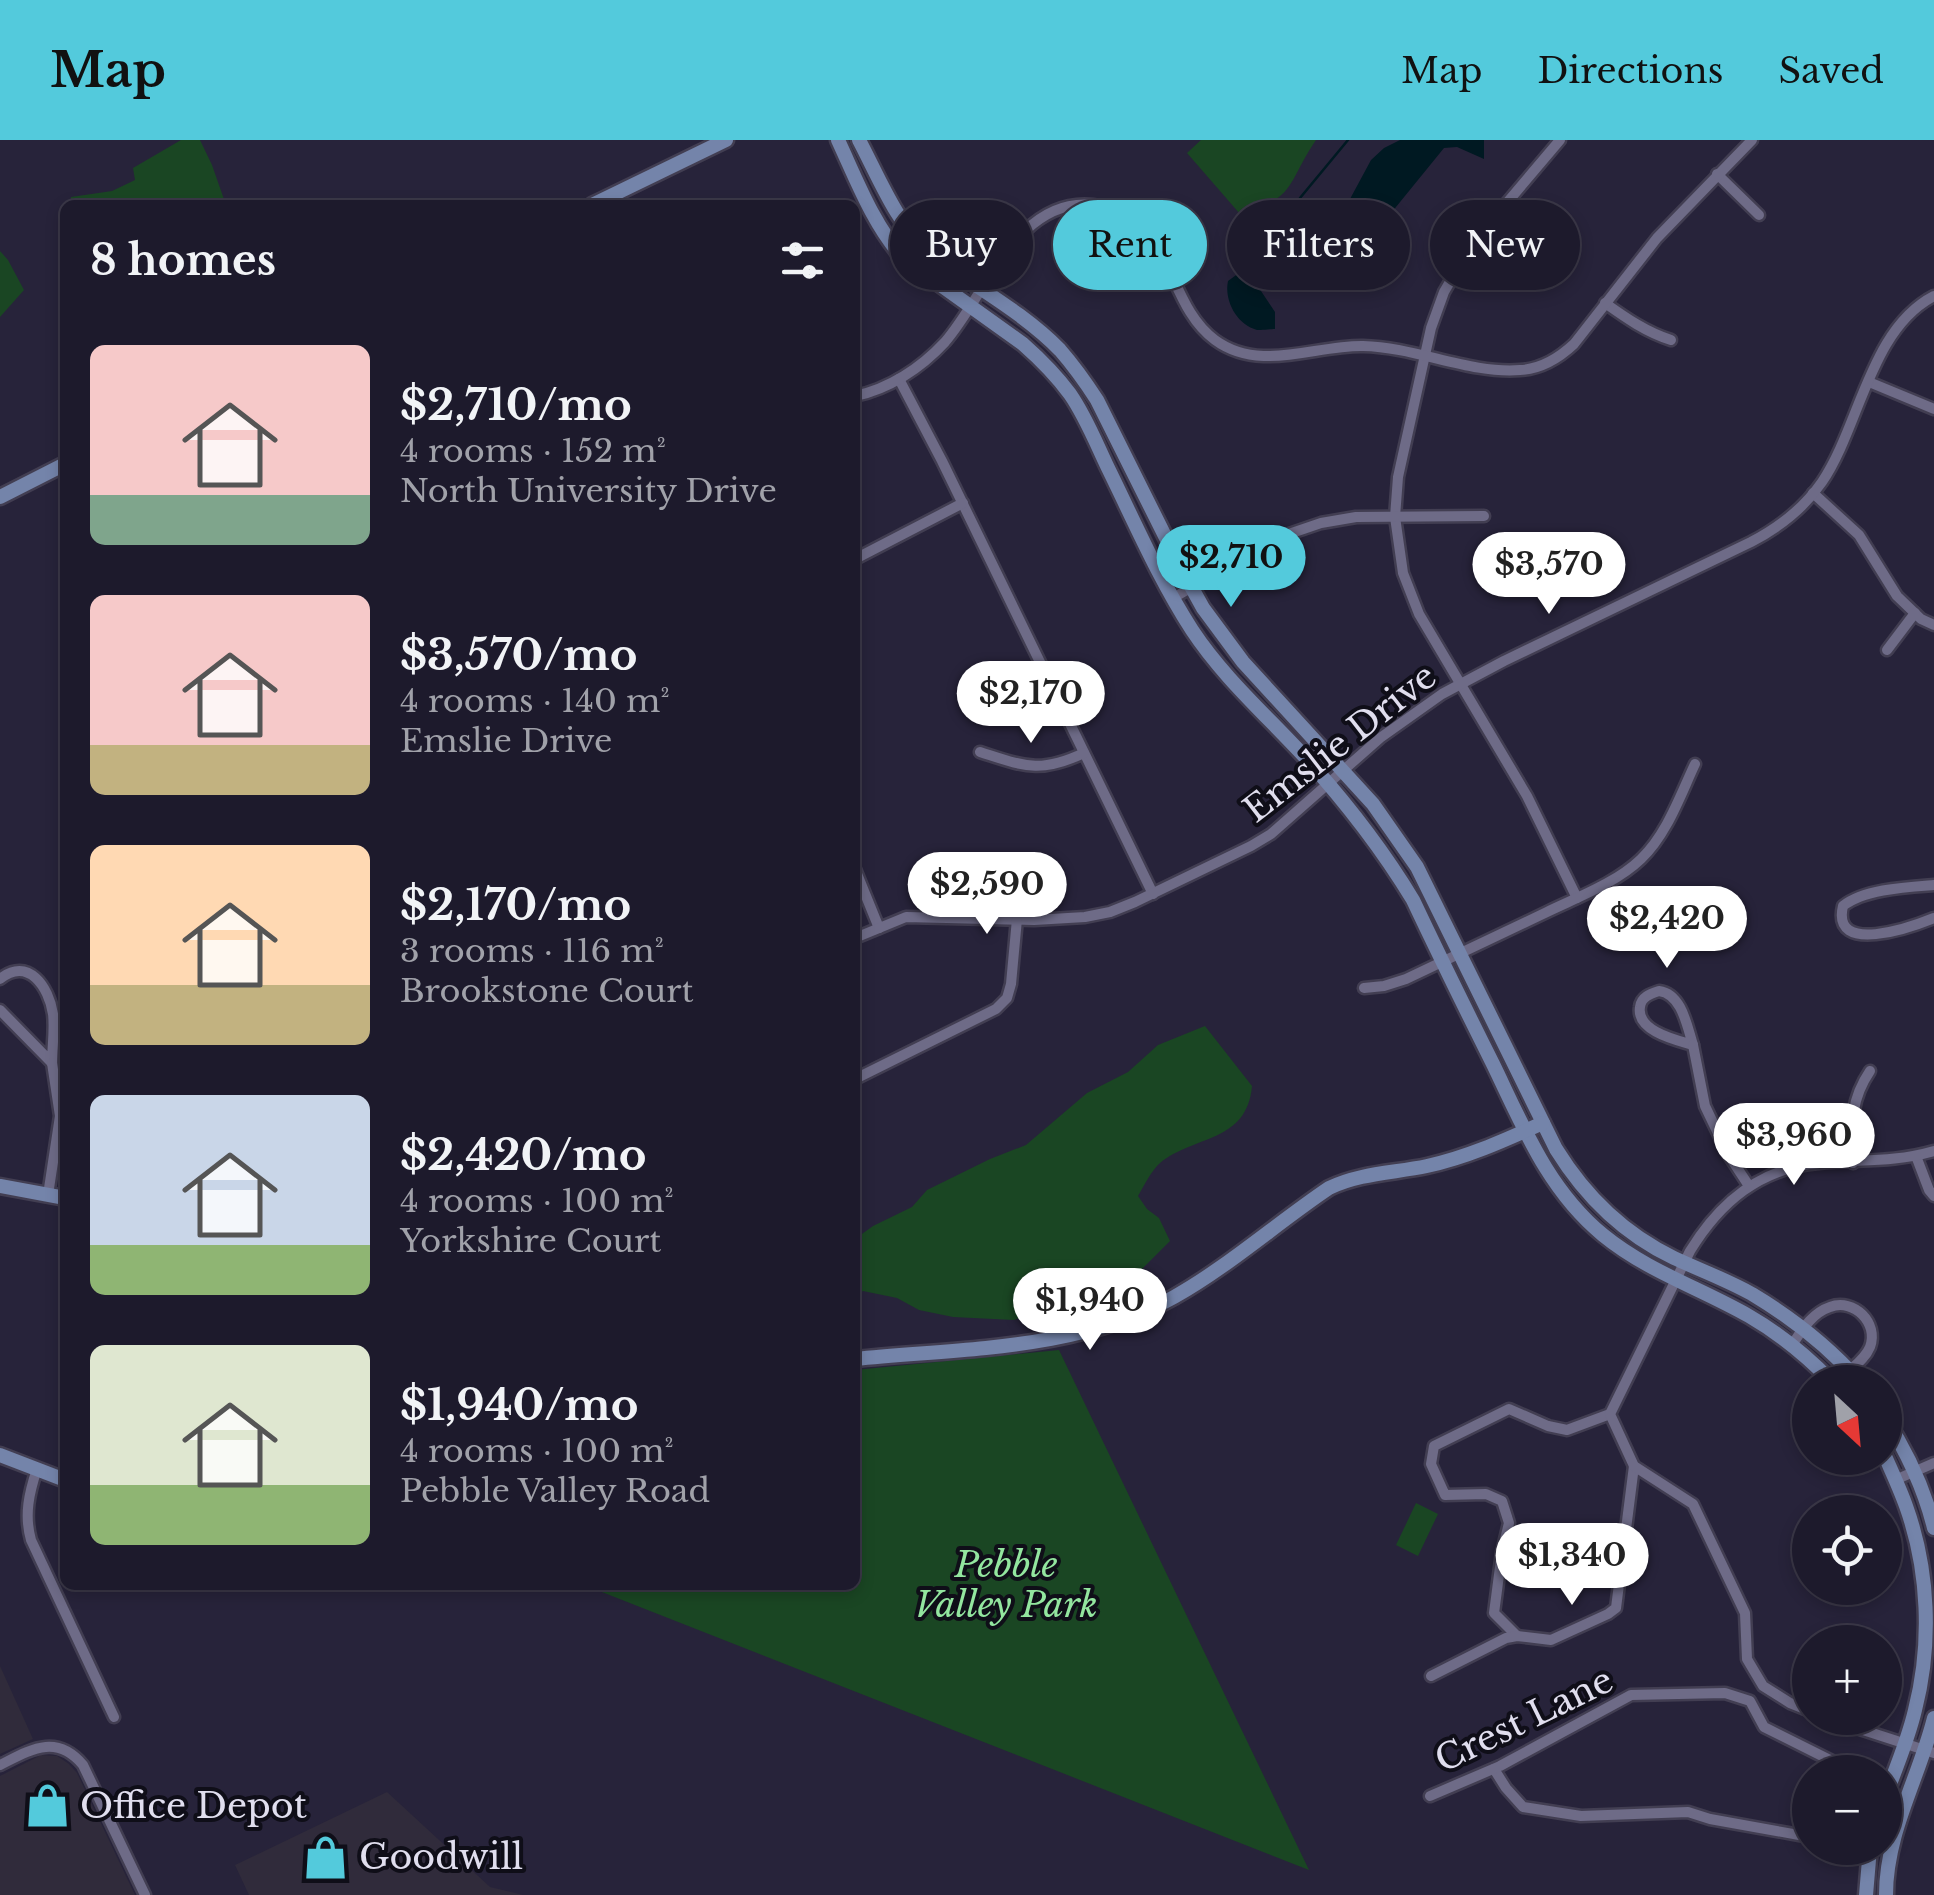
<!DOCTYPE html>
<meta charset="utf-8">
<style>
body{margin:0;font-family:"Libre Baskerville",serif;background:#252334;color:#f1f3f6;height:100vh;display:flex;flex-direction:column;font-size:38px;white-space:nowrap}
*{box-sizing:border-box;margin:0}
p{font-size:32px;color:#a0a1a9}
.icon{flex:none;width:55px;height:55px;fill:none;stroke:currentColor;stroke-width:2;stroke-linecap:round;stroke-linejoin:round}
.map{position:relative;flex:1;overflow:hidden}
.details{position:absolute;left:60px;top:60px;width:800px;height:1390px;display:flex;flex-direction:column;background:#1d1a2c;border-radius:15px;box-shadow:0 5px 15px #0003,0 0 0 2px #3b3848}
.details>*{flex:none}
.banner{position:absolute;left:890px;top:60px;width:892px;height:90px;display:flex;gap:20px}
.needle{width:65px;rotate:154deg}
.buttons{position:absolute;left:1792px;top:1225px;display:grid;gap:20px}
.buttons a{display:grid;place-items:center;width:110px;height:110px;border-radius:50%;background:#1d1a2c;box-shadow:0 5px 15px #0003,0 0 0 2px #3b3848;font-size:50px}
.price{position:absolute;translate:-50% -85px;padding:0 22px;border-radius:35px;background:#fff;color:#222;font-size:32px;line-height:65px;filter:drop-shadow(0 2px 5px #0008)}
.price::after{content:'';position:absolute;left:50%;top:60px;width:30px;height:22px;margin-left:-15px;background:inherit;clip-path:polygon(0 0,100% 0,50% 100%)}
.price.on{background:#53cadc;color:#111}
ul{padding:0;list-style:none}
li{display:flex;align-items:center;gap:30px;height:250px;padding:0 30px}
li span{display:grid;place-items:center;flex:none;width:280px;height:200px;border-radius:15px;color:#555}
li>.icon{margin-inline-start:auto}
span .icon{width:120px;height:120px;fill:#fffc;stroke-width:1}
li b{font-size:42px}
h2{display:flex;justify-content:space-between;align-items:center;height:120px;padding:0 30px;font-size:42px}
.tag{padding:0 35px;border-radius:45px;background:#1d1a2c;box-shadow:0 5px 15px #0003,0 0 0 2px #3b3848;font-size:35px;line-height:90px}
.tag.on{background:#53cadc;color:#111}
header{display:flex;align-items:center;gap:60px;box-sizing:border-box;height:140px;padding:0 50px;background:#53cadc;color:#111}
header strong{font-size:48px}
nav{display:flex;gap:55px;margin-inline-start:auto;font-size:35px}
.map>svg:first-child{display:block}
.commercial{fill:#302b3b}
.green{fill:#1a4623}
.water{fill:#001922}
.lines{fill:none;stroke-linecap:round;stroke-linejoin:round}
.stream{stroke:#001922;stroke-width:2.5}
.street-casing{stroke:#423e52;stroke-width:15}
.secondary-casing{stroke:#423e52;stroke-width:19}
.street{stroke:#6e6b87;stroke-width:10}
.secondary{stroke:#7484aa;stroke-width:14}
.labels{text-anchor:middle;stroke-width:8;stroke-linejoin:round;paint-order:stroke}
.street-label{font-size:35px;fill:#e0deee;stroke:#0f0e18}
.park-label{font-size:35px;font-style:italic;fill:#93e69f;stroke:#0f0e18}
.poi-label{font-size:35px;fill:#e0deee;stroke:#0f0e18;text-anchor:start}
</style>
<header>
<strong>Map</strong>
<nav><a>Map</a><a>Directions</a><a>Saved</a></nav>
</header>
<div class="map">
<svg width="1934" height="1755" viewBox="0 0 1934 1755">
<rect width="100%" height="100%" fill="#27233a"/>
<g class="commercial">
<path d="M0 1526 33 1599 0 1614Z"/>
<path d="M41 1615 57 1616 69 1624 77 1633 135 1755H0V1636Z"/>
<path d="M387 1652 490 1747 523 1755H249L235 1725Z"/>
</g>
<g class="green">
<path d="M181 0H200L212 25 226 65H71V57L112 51 135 40 133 28Z"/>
<path d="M1201 0H1316C1287 42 1297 59 1240 74L1187 13Z"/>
<path d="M0 111 8 120 24 150 0 177Z"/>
<path d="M1205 886 1252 946C1247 1003 1194 995 1160 1023 1151 1031 1144 1046 1138 1056L1147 1069 1159 1078 1170 1101 1140 1131 1125 1142 1087 1155 1072 1147 1035 1150 1028 1162 1029 1174 1014 1180 953 1177 919 1170 897 1158 863 1151 855 1157V1099L873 1086 912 1067 927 1050 990 1019 1026 1005 1087 953 1128 932 1158 905Z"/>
<path d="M1059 1210 1309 1730 584 1445H855V1230Z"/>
<path d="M1416 1363 1438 1374 1418 1416 1396 1405Z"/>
</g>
<g class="water">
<path d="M1400 0H1484V19L1457 7 1444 8 1361 110 1363 129 1360 132 1345 116C1332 121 1318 119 1303 121L1314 112V106L1343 72 1371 20 1384 8Z"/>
<path d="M1239 133H1249L1275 172V189C1273 189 1258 190 1257 190 1236 184 1224 160 1228 141Z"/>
</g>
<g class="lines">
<path class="stream" d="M1300 58 1348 0"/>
<defs>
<g id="street">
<path d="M1560 0 1472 104 1444 152 1431 188 1425 215 1398 337 1395 377 1403 433 1419 474 1527 656 1577 758"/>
<path d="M1717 34 1759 75"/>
<path d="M1605 163C1626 178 1646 192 1671 200"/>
<path d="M899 239 942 321 1153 754"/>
<path d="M1869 242 1934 269"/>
<path d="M855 256C889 249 921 228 945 202 986 155 1017 57 1093 65 1175 74 1163 162 1215 200 1260 233 1314 205 1363 206 1416 207 1469 234 1520 230 1541 229 1559 218 1574 204L1657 98 1752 0"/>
<path d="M1813 353 1859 395 1897 456 1921 479 1934 485"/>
<path d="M855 419 963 363"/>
<path d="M1173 458 1280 397 1321 383 1356 377 1484 376"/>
<path d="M1887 510 1915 473"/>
<path d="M980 612C1024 626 1039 634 1084 613"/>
<path d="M855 729 879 788"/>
<path d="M1934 745C1908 747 1864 749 1843 766 1831 816 1912 787 1934 778"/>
<path d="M855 798 906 777 1034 780 1085 777 1110 772 1135 762 1251 706 1271 694 1380 598 1442 554 1504 521 1751 402C1778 388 1804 368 1822 342 1860 286 1870 189 1934 156"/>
<path d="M0 839C28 816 49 847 53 874 55 890 52 907 52 923L0 870"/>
<path d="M1364 848 1384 846 1406 839C1453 817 1500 794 1547 772 1578 757 1616 743 1641 719 1667 694 1680 656 1695 624"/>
<path d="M1659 851C1682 854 1687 886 1693 905 1676 900 1636 891 1640 867 1641 857 1650 854 1659 851Z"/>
<path d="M1693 905 1705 966 1728 1014 1749 1046"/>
<path d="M855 939 996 869 1007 858 1011 844 1017 779"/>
<path d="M1916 1016 1929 1050 1934 1056"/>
<path d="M1853 1023C1852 987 1849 962 1870 931"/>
<path d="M48 1055 60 976 52 923"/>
<path d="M1792 1205C1802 1190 1812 1173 1830 1167 1854 1158 1879 1183 1870 1207 1866 1217 1857 1224 1849 1231"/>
<path d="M37 1329C29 1353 24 1375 31 1400L114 1577"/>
<path d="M1895 1340 1934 1323"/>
<path d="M1517 1496 1494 1473 1502 1412 1509 1383 1502 1361 1486 1354 1445 1355 1431 1324 1434 1306 1509 1269 1548 1286 1567 1290 1610 1274"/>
<path d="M1431 1536 1506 1498 1517 1496 1551 1500 1608 1474 1616 1468 1634 1326"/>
<path d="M1810 1571 1790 1563 1763 1546 1747 1519 1745 1473 1693 1364 1634 1326 1610 1274 1690 1111C1720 1062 1760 1028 1819 1023 1861 1019 1892 1023 1934 1011"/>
<path d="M1826 1578 1934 1613"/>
<path d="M0 1625C30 1610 56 1593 83 1625L145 1755"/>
<path d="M1494 1629 1506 1648 1523 1667 1581 1676 1688 1672 1710 1679 1810 1697"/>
<path d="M1430 1656 1500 1626 1631 1555 1725 1553 1750 1561 1764 1587 1854 1632"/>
</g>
<g id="secondary">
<path d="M838 0C857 41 873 84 903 118L1023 204C1040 219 1056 235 1070 254 1086 277 1096 303 1108 328 1135 383 1159 439 1192 490 1223 537 1265 574 1303 615 1344 660 1381 707 1413 760 1439 815 1466 870 1493 924 1523 986 1548 1050 1603 1095 1647 1131 1700 1148 1749 1176 1780 1194 1808 1217 1832 1242"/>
<path d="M859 0C880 40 896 82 929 113 972 145 1023 172 1060 210 1074 226 1086 243 1097 260L1182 430 1203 468 1243 522 1373 664 1417 727 1556 1009C1585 1056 1624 1094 1674 1118 1700 1130 1727 1140 1752 1154 1792 1178 1829 1207 1860 1242"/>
<path d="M592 65 726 0"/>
<path d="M0 357 65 324"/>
<path d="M0 1046 65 1058"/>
<path d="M855 1219C961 1208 1078 1211 1174 1157 1229 1126 1277 1083 1329 1048 1360 1033 1394 1033 1427 1026 1468 1017 1505 1000 1543 983"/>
<path d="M1885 1278C1907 1312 1924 1348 1934 1388"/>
<path d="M0 1315 65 1340"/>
<path d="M1885 1316C1892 1332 1900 1349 1906 1366 1929 1430 1932 1504 1915 1570 1908 1600 1896 1628 1885 1657"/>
<path d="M1866 1755 1870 1708"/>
<path d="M1886 1755C1886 1692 1919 1638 1934 1578"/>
</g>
</defs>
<use href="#street" class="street-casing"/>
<use href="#secondary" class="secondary-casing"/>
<use href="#street" class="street"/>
<use href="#secondary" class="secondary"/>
</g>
<defs>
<symbol id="shop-bare" viewBox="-9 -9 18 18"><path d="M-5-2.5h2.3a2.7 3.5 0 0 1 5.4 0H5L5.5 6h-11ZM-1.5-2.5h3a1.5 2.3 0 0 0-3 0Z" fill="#53cadc" stroke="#0f0e18" stroke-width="2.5" paint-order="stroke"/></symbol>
</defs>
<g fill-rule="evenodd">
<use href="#shop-bare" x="16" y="1634" width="63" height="63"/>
<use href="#shop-bare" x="294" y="1686" width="63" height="63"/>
</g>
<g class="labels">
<g class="street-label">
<text transform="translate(1340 603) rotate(-38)" y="12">Emslie Drive</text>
<text transform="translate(1524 1580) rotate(-26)" y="12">Crest Lane</text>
</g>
<g class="park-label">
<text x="1006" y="1437">Pebble<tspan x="1006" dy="40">Valley Park</tspan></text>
</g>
<g class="poi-label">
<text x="80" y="1678">Office Depot</text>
<text x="359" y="1729">Goodwill</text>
</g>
</g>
</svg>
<div class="buttons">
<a><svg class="needle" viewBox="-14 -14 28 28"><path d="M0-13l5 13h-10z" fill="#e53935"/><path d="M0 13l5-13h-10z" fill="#a0a1a9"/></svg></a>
<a><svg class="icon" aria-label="locate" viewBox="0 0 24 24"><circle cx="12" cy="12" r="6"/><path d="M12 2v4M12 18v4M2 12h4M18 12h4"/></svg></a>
<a>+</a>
<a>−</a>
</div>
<b class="price on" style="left:1231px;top:470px">$2,710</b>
<b class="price" style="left:1549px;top:477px">$3,570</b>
<b class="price" style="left:1031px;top:606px">$2,170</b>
<b class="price" style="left:987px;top:797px">$2,590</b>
<b class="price" style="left:1667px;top:831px">$2,420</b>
<b class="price" style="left:1794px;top:1048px">$3,960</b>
<b class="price" style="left:1090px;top:1213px">$1,940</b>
<b class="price" style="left:1572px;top:1468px">$1,340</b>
<div class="banner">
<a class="tag">Buy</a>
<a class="tag on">Rent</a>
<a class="tag">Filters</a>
<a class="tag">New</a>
</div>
<section class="details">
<h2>8 homes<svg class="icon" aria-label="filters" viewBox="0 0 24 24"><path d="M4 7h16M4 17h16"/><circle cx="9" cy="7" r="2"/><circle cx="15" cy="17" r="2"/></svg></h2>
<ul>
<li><span style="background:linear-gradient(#f6c9c9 75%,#7fa58c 0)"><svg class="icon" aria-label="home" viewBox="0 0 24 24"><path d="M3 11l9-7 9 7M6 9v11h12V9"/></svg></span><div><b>$2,710/mo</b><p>4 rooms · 152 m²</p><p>North University Drive</p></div></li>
<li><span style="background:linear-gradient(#f6c9c9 75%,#c2b280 0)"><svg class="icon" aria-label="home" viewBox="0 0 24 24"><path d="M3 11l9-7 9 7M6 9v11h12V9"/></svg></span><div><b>$3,570/mo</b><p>4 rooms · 140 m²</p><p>Emslie Drive</p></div></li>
<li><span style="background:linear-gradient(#ffd9b3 70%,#c2b280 0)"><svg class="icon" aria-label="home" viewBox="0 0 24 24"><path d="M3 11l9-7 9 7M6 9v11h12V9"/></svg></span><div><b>$2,170/mo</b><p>3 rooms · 116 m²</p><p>Brookstone Court</p></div></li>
<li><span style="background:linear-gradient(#c9d6e8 75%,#8fb573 0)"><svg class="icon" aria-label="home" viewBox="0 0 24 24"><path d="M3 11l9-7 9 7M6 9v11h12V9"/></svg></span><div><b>$2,420/mo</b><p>4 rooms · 100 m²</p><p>Yorkshire Court</p></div></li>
<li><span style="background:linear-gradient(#dfe7d0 70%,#8fb573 0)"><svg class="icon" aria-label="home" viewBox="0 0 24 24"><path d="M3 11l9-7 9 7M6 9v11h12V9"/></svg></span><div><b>$1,940/mo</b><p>4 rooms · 100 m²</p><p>Pebble Valley Road</p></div></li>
</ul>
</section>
</div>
